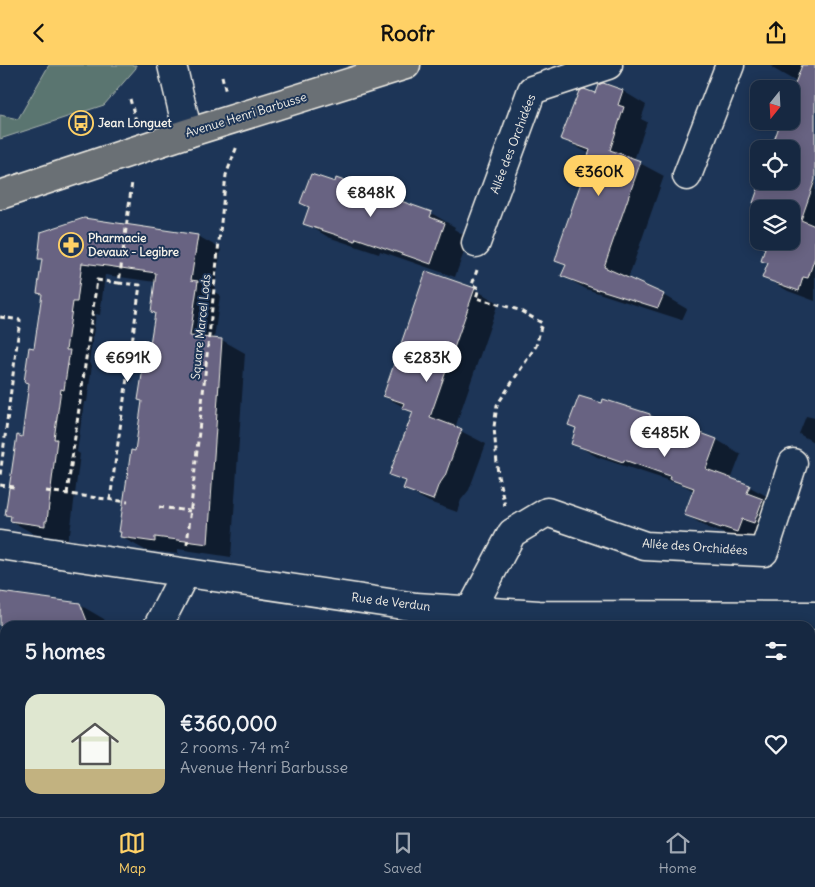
<!DOCTYPE html>
<meta charset="utf-8">
<style>
body{margin:0;font-family:Delius,sans-serif;background:#1f3048;color:#f1f3f6;height:100vh;display:flex;flex-direction:column;font-size:19px;white-space:nowrap}
*{box-sizing:border-box;margin:0}
p{font-size:16px;color:#9ea6b1}
.icon{flex:none;width:28px;height:28px;fill:none;stroke:currentColor;stroke-width:2;stroke-linecap:round;stroke-linejoin:round}
.map{position:relative;flex:1;overflow:hidden}
.drawer{position:absolute;left:0px;top:556px;width:815px;height:196px;display:flex;flex-direction:column;background:#162841;border-radius:15px 15px 0 0;box-shadow:0 2px 12px #0003,0 0 0 1px #35445a}
.drawer>*{flex:none}
.needle{width:32px;rotate:198deg}
.controls{position:absolute;left:750px;top:15px;display:grid;gap:10px}
.controls a{display:grid;place-items:center;width:50px;height:50px;border-radius:10px;background:#162841;box-shadow:0 2px 12px #0003,0 0 0 1px #35445a;font-size:25px}
.price{position:absolute;translate:-50% -42px;padding:0 11px;border-radius:18px;background:#fff;color:#222;font-size:16px;line-height:32px;filter:drop-shadow(0 1px 2px #0008)}
.price::after{content:'';position:absolute;left:50%;top:30px;width:15px;height:11px;margin-left:-8px;background:inherit;clip-path:polygon(0 0,100% 0,50% 100%)}
.price.current{background:#ffd166;color:#111}
ul{padding:0;list-style:none}
li{display:flex;align-items:center;gap:15px;height:125px;padding:0 25px}
li+li{border-top:1px solid #35445a}
li span{display:grid;place-items:center;flex:none;width:140px;height:100px;border-radius:15px;color:#555}
li>.icon{margin-inline-start:auto}
span .icon{width:60px;height:60px;fill:#fffc;stroke-width:1}
li b{font-size:21px}
h2{display:flex;justify-content:space-between;align-items:center;height:60px;padding:0 25px;font-size:21px}
header{display:flex;justify-content:space-between;align-items:center;height:65px;padding:0 25px;background:#ffd166;color:#111;font-size:22px;font-weight:700}
.menu{display:flex;justify-content:space-around;align-items:center;height:70px;border-top:1px solid #35445a;background:#162841;font-size:14px;color:#9ea6b1}
.menu a{display:grid;justify-items:center;gap:2px}
.menu .current{color:#ffd166}
.map>svg:first-child{display:block}
.green{fill:#5a7470;stroke:#a7b2ac}
.shadow{fill:#0007}
.building{fill:#686482;stroke:#f4f1e8}
.lines{fill:none;stroke-linecap:round;stroke-linejoin:round}
.minor-casing{stroke:#f4f1e8;stroke-width:31}
.major-casing{stroke:#f4f1e8;stroke-width:31}
.path{stroke:#f4f1e8;stroke-width:3;stroke-dasharray:5 4;stroke-linecap:butt}
.minor{stroke:#1d3557;stroke-width:28}
.major{stroke:#6b6f75;stroke-width:28}
.labels{text-anchor:middle;stroke-width:4;stroke-linejoin:round;paint-order:stroke}
.street-label{font-size:12px;fill:#f4f1e8;stroke:#1d3557}
.poi-label{font-size:12px;font-weight:bold;fill:#f4f1e8;stroke:#1d3557;text-anchor:start}
</style>
<header><svg class="icon" aria-label="back" viewBox="0 0 24 24"><path d="M15 5l-7 7 7 7"/></svg>Roofr<svg class="icon" aria-label="share" viewBox="0 0 24 24"><path d="M12 15V3M7 8l5-5 5 5M5 13v7h14v-7"/></svg></header>
<div class="map">
<svg width="815" height="752" viewBox="0 0 815 752">
<rect width="100%" height="100%" fill="#1d3557"/>
<filter id="ink" filterUnits="userSpaceOnUse"><feTurbulence type="fractalNoise" baseFrequency=".02" numOctaves="2"/><feDisplacementMap in="SourceGraphic" scale="10" xChannelSelector="R" yChannelSelector="G"/><feConvolveMatrix kernelMatrix="1 2 1 2 8 2 1 2 1" color-interpolation-filters="sRGB"/></filter>
<g filter="url(#ink)">
<g class="green">
<path d="M49 0H136V3L104 40 0 74V50L18 54Z"/>
<path d="M0 634 5 636V748H14L11 752H0Z"/>
</g>
<g class="shadow">
<path d="M773 0H815V236L788 226 764 212 769 199 762 195 791 176V144H766L755 137 791 116V27L795 16 772 3Z"/>
<path d="M623 26 646 40 641 54 647 57 634 95 664 111 628 214 663 230 687 244 682 255 586 224 563 211 566 201 556 195 585 109 590 89 562 74 595 30Z"/>
<path d="M431 148 455 162 454 164 469 173 455 212 380 186 379 189 328 172 305 158Z"/>
<path d="M198 171 221 184 214 227 220 230 214 274 222 275 245 288 231 492 178 484V489L145 485 121 472 144 337 140 335 149 298 156 249 152 247 156 217 105 210 100 250 96 249 89 298 92 300 87 337H84L77 387 80 389 70 469H68V474L34 469 11 456 12 453 6 450 23 373 31 319 25 316 35 285 43 231 38 228 43 195 39 193Z"/>
<path d="M474 224 498 238 455 363 486 379 469 425 461 435 457 447 429 437 405 424 407 418 390 409 414 348 384 331Z"/>
<path d="M649 350 690 368 717 375 741 389 731 415 750 422 774 435 761 480 710 464 686 450 694 426 685 421 597 392 573 378 577 364 570 360Z"/>
<path d="M806 351 815 353V378L799 369Z"/>
<path d="M0 528 80 540 104 554 107 561H5V628L0 638Z"/>
<path d="M813 573H815V697L810 689V575Z"/>
<path d="M119 748H243L241 752H117Z"/>
<path d="M663 748H754L750 750 751 752H666Z"/>
</g>
<g class="building">
<path d="M802 0H815V115L801 155 815 161V192L808 213 803 212 799 226 762 213 768 198 761 196 765 183 762 182 764 176H791V144H770L753 138 759 121H757L759 115 791 116V84H771L781 56H791V29Z"/>
<path d="M603 18 623 25 618 40 624 42 610 85 641 96 604 202 664 229 658 243 598 224V225L561 211 566 200 555 196 560 180H559L584 109H582L590 85 560 74 579 26 584 24 595 28 598 20Z"/>
<path d="M311 109 335 117 336 113 432 147 430 152 445 158 431 199 356 173 355 176 303 159 309 142 300 138Z"/>
<path d="M84 153 198 170 191 215 198 216 190 271 222 274 208 479 155 472V477L120 472 121 467H119L131 385 135 386 142 336 138 335 144 297H147L155 248 151 247 156 208 107 201 82 198 77 237H73L66 285H70L64 325 61 324 54 374H57L47 456H45V461L10 456 11 451 5 450 17 370 22 372 29 318 24 317 29 282 34 283 42 229 37 228 42 194H38L41 167Z"/>
<path d="M426 206 475 223 430 352 462 364 445 411 438 421 433 435 403 424 406 416 389 410 413 347 402 343 404 338 383 331Z"/>
<path d="M579 331 602 338 603 334 650 349V351L689 366 690 364 717 374 706 404 750 420 747 428 763 434 754 458 742 454 737 467 722 462 721 463 684 450 694 423 669 414 670 411 624 395 623 397 571 379 576 363 568 360Z"/>
<path d="M0 527 80 538 89 561H0Z"/>
</g>
<g class="lines">
<defs>
<g id="minor">
<path d="M172 0 188 68"/>
<path d="M687 111 730 0"/>
<path d="M476 178 532 25 608 0"/>
<path d="M0 480 416 542 539 550 815 551"/>
<path d="M471 545 512 468 547 447 645 481 764 487 793 398"/>
<path d="M158 561 185 508"/>
<path d="M810 743 815 751"/>
<path d="M64 752 66 748"/>
</g>
<path id="major" d="M0 130 188 68 406 0"/>
</defs>
<use href="#minor" class="minor-casing"/>
<use href="#major" class="major-casing"/>
<g class="path">
<path d="M222 11 226 28"/>
<path d="M130 34 136 56"/>
<path d="M477 205 472 220 479 223 476 233 519 245 542 258 536 281 497 340 494 362 498 411 505 441"/>
<path d="M0 252 20 255 0 411"/>
<path d="M0 420 14 422"/>
<path d="M46 426 128 437"/>
<path d="M67 429 97 215 119 218 132 117"/>
<path d="M110 435 140 220 119 218"/>
<path d="M159 442 190 446"/>
<path d="M187 480 226 110 237 81"/>
</g>
<use href="#minor" class="minor"/>
<use href="#major" class="major"/>
</g>
</g>
<defs>
<symbol id="bus-ring" viewBox="-11 -11 22 22"><circle r="9.5" fill="#1d3557" stroke="#ffd166" stroke-width="1.5"/><path d="M-5-6H5V4H4V6H2V4H-2V6H-4V4H-5ZM-3.5-4V0h7V-4ZM-3.5 1.2v1.5H-2V1.2ZM2 1.2v1.5H3.5V1.2Z" fill="#ffd166"/></symbol>
<symbol id="pharmacy-ring" viewBox="-11 -11 22 22"><circle r="9.5" fill="#1d3557" stroke="#ffd166" stroke-width="1.5"/><path d="M-2-6h4v4h4v4h-4v4h-4v-4h-4v-4h4Z" fill="#ffd166"/></symbol>
</defs>
<g fill-rule="evenodd">
<use href="#bus-ring" x="67" y="44" width="28" height="28"/>
<use href="#pharmacy-ring" x="57" y="166" width="28" height="28"/>
</g>
<g class="labels">
<g class="street-label">
<text transform="translate(246 50) rotate(-17)" y="4">Avenue Henri Barbusse</text>
<text transform="translate(513 79) rotate(-69)" y="4">Allée des Orchidées</text>
<text transform="translate(201 262) rotate(-84)" y="4">Square Marcel Lods</text>
<text transform="translate(695 482) rotate(4)" y="4">Allée des Orchidées</text>
<text transform="translate(391 537) rotate(7)" y="4">Rue de Verdun</text>
</g>
<g class="poi-label">
<text x="98" y="62">Jean Longuet</text>
<text x="88" y="177">Pharmacie<tspan x="88" dy="14">Devaux - Legibre</tspan></text>
</g>
</g>
</svg>
<div class="controls">
<a><svg class="needle" viewBox="-14 -14 28 28"><path d="M0-13l5 13h-10z" fill="#e53935"/><path d="M0 13l5-13h-10z" fill="#9ea6b1"/></svg></a>
<a><svg class="icon" aria-label="locate" viewBox="0 0 24 24"><circle cx="12" cy="12" r="6"/><path d="M12 2v4M12 18v4M2 12h4M18 12h4"/></svg></a>
<a><svg class="icon" aria-label="layers" viewBox="0 0 24 24"><path d="M12 4l9 5-9 5-9-5zM3 14l9 5 9-5"/></svg></a>
</div>
<b class="price current" style="left:599px;top:132px">€360K</b>
<b class="price" style="left:371px;top:153px">€848K</b>
<b class="price" style="left:128px;top:318px">€691K</b>
<b class="price" style="left:427px;top:318px">€283K</b>
<b class="price" style="left:665px;top:393px">€485K</b>
<section class="drawer">
<h2>5 homes<svg class="icon" aria-label="filters" viewBox="0 0 24 24"><path d="M4 7h16M4 17h16"/><circle cx="9" cy="7" r="2"/><circle cx="15" cy="17" r="2"/></svg></h2>
<ul>
<li><span style="background:linear-gradient(#dfe7d0 75%,#c2b280 0)"><svg class="icon" aria-label="home" viewBox="0 0 24 24"><path d="M3 11l9-7 9 7M6 9v11h12V9"/></svg></span><div><b>€360,000</b><p>2 rooms · 74 m²</p><p>Avenue Henri Barbusse</p></div><svg class="icon" aria-label="heart" viewBox="0 0 24 24"><path d="M12 20l-8-8c-3-5 5-10 8-4 3-6 11-1 8 4z"/></svg></li>
</ul>
</section>
</div>
<nav class="menu">
<a class="current"><svg class="icon" aria-label="map" viewBox="0 0 24 24"><path d="M3 6l6-2 6 2 6-2v14l-6 2-6-2-6 2zM9 4v14M15 6v14"/></svg>Map</a>
<a><svg class="icon" aria-label="saved" viewBox="0 0 24 24"><path d="M7 4h10v16l-5-4-5 4z"/></svg>Saved</a>
<a><svg class="icon" aria-label="home" viewBox="0 0 24 24"><path d="M3 11l9-7 9 7M6 9v11h12V9"/></svg>Home</a>
</nav>
